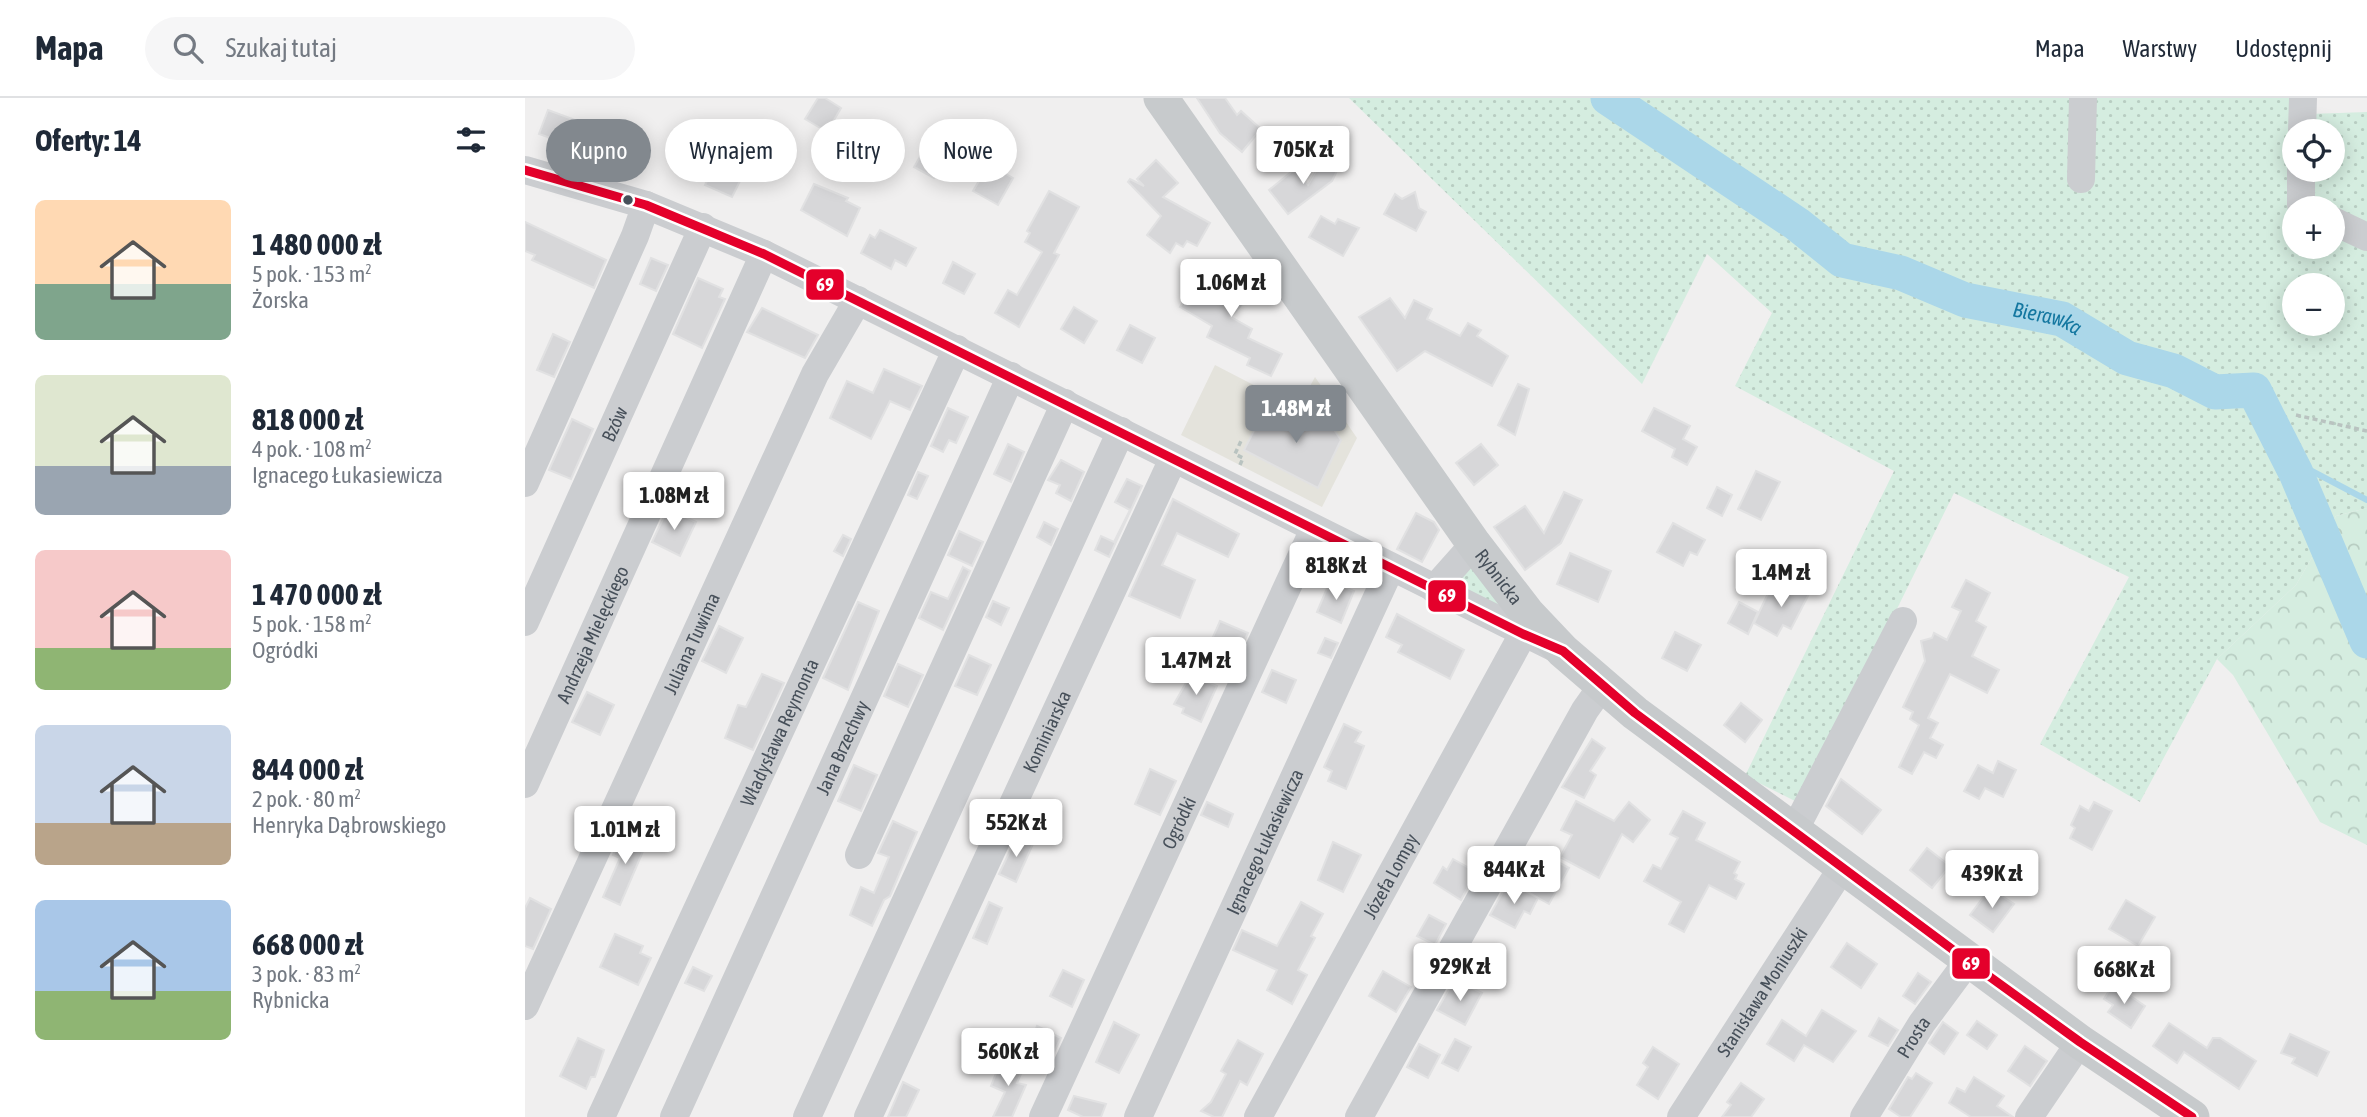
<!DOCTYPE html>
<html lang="pl">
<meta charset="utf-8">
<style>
body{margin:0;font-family:"Asap Condensed",sans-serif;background:#f6f6f7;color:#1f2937;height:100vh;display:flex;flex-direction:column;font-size:26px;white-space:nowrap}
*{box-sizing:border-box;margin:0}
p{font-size:23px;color:#747a83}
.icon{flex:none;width:38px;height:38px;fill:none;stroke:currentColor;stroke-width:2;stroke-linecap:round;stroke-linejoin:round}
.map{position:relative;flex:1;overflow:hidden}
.panel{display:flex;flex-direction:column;background:#fff;width:525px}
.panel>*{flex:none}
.hud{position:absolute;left:21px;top:21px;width:665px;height:63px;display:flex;gap:14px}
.tools{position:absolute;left:1757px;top:21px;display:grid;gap:14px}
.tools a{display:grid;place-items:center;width:63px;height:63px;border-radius:50%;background:#fff;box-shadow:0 4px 18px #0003;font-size:35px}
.price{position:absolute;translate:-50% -60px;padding:0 16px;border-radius:7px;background:#fff;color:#222;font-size:23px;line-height:46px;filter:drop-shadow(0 2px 4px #0008)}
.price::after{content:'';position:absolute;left:50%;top:42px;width:21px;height:16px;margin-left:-10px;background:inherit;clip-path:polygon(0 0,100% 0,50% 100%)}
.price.on{background:#82888e;color:#fff}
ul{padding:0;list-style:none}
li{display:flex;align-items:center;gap:21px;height:175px;padding:0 35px}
li span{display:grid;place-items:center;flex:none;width:196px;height:140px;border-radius:10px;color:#555}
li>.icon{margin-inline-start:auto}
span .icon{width:84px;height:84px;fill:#fffc;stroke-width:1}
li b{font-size:30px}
h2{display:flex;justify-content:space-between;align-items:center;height:84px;padding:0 35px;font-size:30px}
.chip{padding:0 24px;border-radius:32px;background:#fff;box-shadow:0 4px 18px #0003;font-size:24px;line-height:63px}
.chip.on{background:#82888e;color:#fff}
header{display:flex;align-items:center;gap:42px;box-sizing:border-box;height:98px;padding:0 35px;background:#fff;border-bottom:2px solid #e0e1e3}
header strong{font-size:33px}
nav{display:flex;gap:38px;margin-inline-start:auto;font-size:24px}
.search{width:490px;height:63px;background:#f6f6f7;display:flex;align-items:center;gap:18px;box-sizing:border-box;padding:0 24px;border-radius:38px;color:#747a83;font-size:26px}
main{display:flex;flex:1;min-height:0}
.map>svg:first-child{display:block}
.commercial{fill:#e4e3dc}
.grass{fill:url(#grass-dots);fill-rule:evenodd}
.forest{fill:url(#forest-crowns)}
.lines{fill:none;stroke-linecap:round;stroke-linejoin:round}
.stream{stroke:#abd7e9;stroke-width:6}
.river{stroke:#abd7e9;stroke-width:35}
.building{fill:#d7d7d9;stroke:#e1e1e2;stroke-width:2}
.path{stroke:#b9c3c0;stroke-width:3.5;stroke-dasharray:5 3.5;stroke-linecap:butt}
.minor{stroke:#cbcdd0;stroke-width:28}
.major{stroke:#c7cacc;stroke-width:35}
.bus-1-casing{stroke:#fff;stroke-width:14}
.bus-1{stroke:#e4002b;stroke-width:9}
.bus-dot{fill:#47505a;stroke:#fff;stroke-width:2.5}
.labels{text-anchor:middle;stroke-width:5;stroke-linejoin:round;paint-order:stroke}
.street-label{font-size:19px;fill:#47505a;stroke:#fff}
.water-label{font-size:21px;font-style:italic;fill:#1477a0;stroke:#fff}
.line-badge{stroke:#fff;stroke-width:2.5}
.badge-label{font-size:19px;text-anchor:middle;font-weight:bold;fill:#fff}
</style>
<header>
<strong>Mapa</strong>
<div class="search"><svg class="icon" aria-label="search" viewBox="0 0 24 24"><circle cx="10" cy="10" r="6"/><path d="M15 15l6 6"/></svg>Szukaj tutaj</div>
<nav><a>Mapa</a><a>Warstwy</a><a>Udostępnij</a></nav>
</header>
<main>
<section class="panel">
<h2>Oferty: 14<svg class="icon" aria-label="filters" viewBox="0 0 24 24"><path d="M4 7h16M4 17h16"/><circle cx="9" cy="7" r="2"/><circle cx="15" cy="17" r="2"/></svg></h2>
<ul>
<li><span style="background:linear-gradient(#ffd9b3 60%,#7fa58c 0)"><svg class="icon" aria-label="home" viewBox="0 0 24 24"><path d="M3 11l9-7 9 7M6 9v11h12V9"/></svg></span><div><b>1 480 000 zł</b><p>5 pok. · 153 m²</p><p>Żorska</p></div></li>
<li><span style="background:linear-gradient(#dfe7d0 65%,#9aa5b1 0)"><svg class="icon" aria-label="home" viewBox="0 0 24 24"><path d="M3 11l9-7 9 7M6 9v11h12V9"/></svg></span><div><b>818 000 zł</b><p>4 pok. · 108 m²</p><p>Ignacego Łukasiewicza</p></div></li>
<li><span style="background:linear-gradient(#f6c9c9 70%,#8fb573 0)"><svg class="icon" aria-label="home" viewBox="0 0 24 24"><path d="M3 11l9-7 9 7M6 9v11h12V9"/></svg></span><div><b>1 470 000 zł</b><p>5 pok. · 158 m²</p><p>Ogródki</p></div></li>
<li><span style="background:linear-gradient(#c9d6e8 70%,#b9a48a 0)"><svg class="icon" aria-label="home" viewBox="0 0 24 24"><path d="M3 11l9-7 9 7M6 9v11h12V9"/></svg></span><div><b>844 000 zł</b><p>2 pok. · 80 m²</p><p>Henryka Dąbrowskiego</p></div></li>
<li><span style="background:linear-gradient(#a9c7e8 65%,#8fb573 0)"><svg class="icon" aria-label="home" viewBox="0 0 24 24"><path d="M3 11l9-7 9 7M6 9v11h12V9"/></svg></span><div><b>668 000 zł</b><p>3 pok. · 83 m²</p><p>Rybnicka</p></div></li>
</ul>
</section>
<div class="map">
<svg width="1842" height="1019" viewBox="0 0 1842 1019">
<defs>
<pattern id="grass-dots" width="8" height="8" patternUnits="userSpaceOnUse" patternTransform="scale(1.75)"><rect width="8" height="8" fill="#d5ede0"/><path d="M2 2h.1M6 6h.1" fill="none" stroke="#b8cdc2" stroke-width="1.8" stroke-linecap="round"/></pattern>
<pattern id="forest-crowns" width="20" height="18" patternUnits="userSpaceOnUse" patternTransform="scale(1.75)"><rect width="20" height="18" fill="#d5ede0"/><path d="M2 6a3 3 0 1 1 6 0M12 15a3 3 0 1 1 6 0" fill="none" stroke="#b8cdc2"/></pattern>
</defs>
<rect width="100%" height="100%" fill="#f0efef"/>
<path class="commercial" d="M690 267 773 310 790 279 832 340 797 409 656 337Z"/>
<g class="grass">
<path d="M824 0H1772L1784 16 1842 14V410L1811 418 1771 487 1692 561 1615 704 1515 646 1604 479 1429 395 1276 706 1220 678 1369 373 1210 288 1247 215 1182 156 1117 286ZM1769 33H1808V72H1769ZM1769 110H1808V149H1769ZM1769 187H1808V226H1769Z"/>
<path d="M950 466 979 510 929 487Z"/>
</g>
<path class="forest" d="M1842 410V747L1795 724 1708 577 1692 561 1771 487 1811 418Z"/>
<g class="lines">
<path class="stream" d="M1764 361 1842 402"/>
<path class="river" id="s1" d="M1083 0 1272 126 1317 162 1376 175 1440 202 1537 221 1602 260 1649 273 1690 294 1729 292 1771 375 1842 543"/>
</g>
<g class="building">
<path d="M293 0H300L316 10 302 34 280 21Z"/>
<path d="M672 0H700L712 17 716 13 736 31 717 54 695 35Z"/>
<path d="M23 12 64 27 56 51 14 36Z"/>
<path d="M401 48 422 59 409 80 389 69Z"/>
<path d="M197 53 219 63 216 69 221 71 207 99 180 87Z"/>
<path d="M799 59 815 67 807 83 763 116 744 92 771 70 783 87Z"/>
<path d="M631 62 653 85 638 99 685 125 672 148 662 143 658 149 651 145 645 155 622 137 636 118 603 84 605 81 619 88 612 81Z"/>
<path d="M464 66 488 80 473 107 448 93Z"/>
<path d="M289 86 323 100 321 103 335 110 322 138 276 112Z"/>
<path d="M524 93 554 109 529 155 534 157 494 229 470 215 483 192 492 197 517 154 500 144 505 135 502 133Z"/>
<path d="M890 94 894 110 901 114 891 133 859 116 870 96 877 101Z"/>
<path d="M796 118 810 126 813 121 834 130 818 158 784 139Z"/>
<path d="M0 124 81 162 69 190 7 162 10 157 0 153Z"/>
<path d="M355 132 391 150 381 168 370 162 366 171 336 155 345 137 350 140Z"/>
<path d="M126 160 143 167 131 193 115 186Z"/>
<path d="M428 164 450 176 439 196 418 185Z"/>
<path d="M702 166 730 191 706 219 727 231 723 240 757 256 746 278 722 267 725 260 682 239 687 228 655 209 664 194 673 200Z"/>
<path d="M173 180 198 191 194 199 200 201 177 250 148 236Z"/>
<path d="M865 200 880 220 889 202 907 211 902 221 935 238 943 225 956 232 952 238 983 258 967 288 900 253 872 273 834 219Z"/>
<path d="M549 209 572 223 559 245 536 231Z"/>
<path d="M237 210 293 237 280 260 222 234Z"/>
<path d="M605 227 630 240 617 265 592 252Z"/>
<path d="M28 236 45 244 29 279 12 272Z"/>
<path d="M359 271 397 288 385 312 365 303 346 341 305 320 322 283 348 295Z"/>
<path d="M993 286 1004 291 990 337 973 327Z"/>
<path d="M790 303 816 342 793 390 719 352 739 313 775 331Z"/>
<path d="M423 310 443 319 431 345 424 342 418 354 406 348Z"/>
<path d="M1129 310 1165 328 1158 341 1172 349 1162 367 1147 359 1150 351 1117 333Z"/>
<path d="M47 321 68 331 46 381 24 372Z"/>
<path d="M483 346 499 354 486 384 469 376Z"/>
<path d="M956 346 973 367 949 387 931 365Z"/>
<path d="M536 362 559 374 546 403 531 395 535 387 523 382Z"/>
<path d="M1231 373 1255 384 1236 422 1213 411Z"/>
<path d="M393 374 403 378 392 401 383 397Z"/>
<path d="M602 381 617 388 584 459 570 452 576 438 589 444 605 412 590 404Z"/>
<path d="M1192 389 1207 397 1197 418 1182 410Z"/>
<path d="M1039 394 1057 402 1036 445 1000 472 969 429 1000 408 1019 435Z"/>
<path d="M648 401 714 436 703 459 652 435 637 467 670 482 655 520 604 498Z"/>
<path d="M143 410 171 424 155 458 127 444Z"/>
<path d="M891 415 909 424 914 432 897 464 872 451Z"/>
<path d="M519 424 533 431 526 447 512 439Z"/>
<path d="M1148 425 1180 442 1172 457 1165 454 1158 468 1132 454Z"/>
<path d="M434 433 458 444 447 468 423 457Z"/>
<path d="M318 437 326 441 318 458 309 453Z"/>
<path d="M1045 455 1086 473 1073 504 1032 486Z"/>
<path d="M438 469 445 473 418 532 394 520 406 494 423 501Z"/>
<path d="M1441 482 1465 495 1451 523 1461 529 1447 558 1474 572 1462 595 1425 576 1403 620 1413 625 1405 640 1418 647 1411 660 1399 654 1387 676 1374 669 1394 627 1385 621 1388 614 1378 609 1400 563 1396 543 1407 540 1409 535 1422 542 1436 513 1427 509Z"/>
<path d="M805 483 829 493 816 525 792 514Z"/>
<path d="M1261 484 1284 496 1266 531 1258 527 1252 538 1229 525 1245 491 1255 496Z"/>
<path d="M468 503 484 510 476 527 461 519Z"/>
<path d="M333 504 354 513 323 592 298 580Z"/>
<path d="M1214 504 1233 514 1223 536 1203 525Z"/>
<path d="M872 516 939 552 925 581 873 554 877 547 861 539Z"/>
<path d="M695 523 723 535 711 560 684 548Z"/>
<path d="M194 528 218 540 201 575 177 563Z"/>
<path d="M1150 534 1176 547 1162 573 1137 560Z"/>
<path d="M800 540 813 545 806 560 793 555Z"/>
<path d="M444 557 466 567 452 597 430 588Z"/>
<path d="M373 566 398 577 383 609 359 598Z"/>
<path d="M747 572 771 582 761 605 737 594Z"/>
<path d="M237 576 259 585 228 652 200 640 213 607 221 609Z"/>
<path d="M666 576 692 588 676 624 657 615 659 610 649 606Z"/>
<path d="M62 594 89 607 75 637 47 624Z"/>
<path d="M1216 605 1237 622 1220 644 1199 627Z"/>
<path d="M819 626 836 634 830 644 839 648 821 691 803 683 807 673 799 669Z"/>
<path d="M1067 641 1080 650 1065 673 1071 677 1059 700 1037 689Z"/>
<path d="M1473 663 1491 672 1478 699 1460 690 1454 701 1439 693 1453 667 1468 675Z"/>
<path d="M329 667 352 677 336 713 313 703Z"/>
<path d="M625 671 651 683 635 717 610 706Z"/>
<path d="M1316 681 1356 712 1337 736 1301 708Z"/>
<path d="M1051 703 1089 723 1104 704 1125 722 1108 744 1097 736 1074 780 1035 759 1047 737 1036 732Z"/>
<path d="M682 704 708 716 703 729 676 717Z"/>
<path d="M1569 704 1587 713 1567 752 1545 740 1550 730 1546 727 1555 708 1564 713Z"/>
<path d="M1158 713 1180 725 1171 742 1215 764 1209 775 1212 777 1210 781 1219 786 1211 801 1184 787 1159 834 1144 826 1156 804 1119 783 1128 767 1136 771 1153 740 1145 736Z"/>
<path d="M368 723 392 734 365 798 359 802 347 828 325 817 336 789 349 795 364 759 353 755Z"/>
<path d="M99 733 122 744 95 807 78 799 95 760 88 757Z"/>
<path d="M492 738 508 746 491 784 474 776Z"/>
<path d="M808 744 836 757 818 794 793 782Z"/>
<path d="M1402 750 1425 768 1407 790 1385 772Z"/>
<path d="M1020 757 1044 770 1024 806 1001 793Z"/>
<path d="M928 761 951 774 936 802 909 785 918 769 922 772Z"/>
<path d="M1475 761 1489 770 1480 783 1466 774Z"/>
<path d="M992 788 1013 800 1005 816 999 813 990 830 965 817 980 790 989 795Z"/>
<path d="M1465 790 1489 806 1468 834 1445 817Z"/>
<path d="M5 800 26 811 8 851 0 848V810Z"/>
<path d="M1601 802 1630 819 1613 848 1584 831Z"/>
<path d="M464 804 477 810 462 846 448 840Z"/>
<path d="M776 804 798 816 786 838 790 840 773 872 782 877 767 906 742 892 752 872 708 852 717 832 752 848Z"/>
<path d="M904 817 921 826 910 847 892 838Z"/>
<path d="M90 836 118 848 115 855 126 860 113 887 75 869Z"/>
<path d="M1322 845 1352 866 1336 890 1306 869Z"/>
<path d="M168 869 187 878 179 893 160 885Z"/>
<path d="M538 872 559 882 547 909 525 898Z"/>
<path d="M858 873 886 889 871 914 844 898Z"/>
<path d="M1393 875 1406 884 1390 906 1378 898Z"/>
<path d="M927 886 937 891 940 886 957 895 940 927 912 912Z"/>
<path d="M1588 886 1620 908 1606 930 1583 914 1588 907 1579 901Z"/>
<path d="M1297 912 1331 933 1308 964 1279 947 1269 963 1242 946 1257 922 1281 938Z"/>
<path d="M1354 920 1373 932 1363 948 1344 938Z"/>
<path d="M1452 923 1472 937 1462 951 1442 937Z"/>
<path d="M589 924 614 937 594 975 571 964Z"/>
<path d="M1418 924 1433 935 1419 956 1404 945Z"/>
<path d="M1644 925 1682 950 1688 940H1695L1731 963 1714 991 1659 954 1652 965 1628 948Z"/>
<path d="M512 928 536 940 524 964 503 954Z"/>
<path d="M1765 936 1804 954 1792 978 1767 965 1770 960 1756 955Z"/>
<path d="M53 940 79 952 70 979H66L61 991 35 978Z"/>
<path d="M930 941 946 949 933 973 917 965Z"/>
<path d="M713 942 738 956 722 987 715 983 697 1019H689L676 1013 686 1004 701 976 696 973Z"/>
<path d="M894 946 915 957 903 980 882 969Z"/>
<path d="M1500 948 1522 963 1505 988 1483 973Z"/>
<path d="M1128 949 1154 966 1133 1001 1112 987 1123 969 1118 965Z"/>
<path d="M477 960 499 969 492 985 501 987 487 1019H468L480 994 466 988Z"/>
<path d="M1391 975 1407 985 1385 1019H1376L1364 1011 1383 979 1387 981Z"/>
<path d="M1449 979 1479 998 1472 1008 1488 1019H1446L1424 1005 1432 990 1440 994Z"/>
<path d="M378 984 394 992 381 1019H363Z"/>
<path d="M1216 985 1239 1001 1226 1019H1197L1206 1007 1202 1004Z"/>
<path d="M549 998 581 1006 576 1019H558L543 1012Z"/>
</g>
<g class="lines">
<g class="path">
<path d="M1771 317 1842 333"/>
<path d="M715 367 718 360 710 356 716 343"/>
</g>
<g class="minor">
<path d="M1777 33 1778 0"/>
<path d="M0 72 121 107 239 156 1032 551"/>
<path d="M1776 72V107L1783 110"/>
<path d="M1556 81 1558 0"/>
<path d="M1808 123 1842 139"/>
<path d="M0 385 110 138 121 107"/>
<path d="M909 491 949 446"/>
<path id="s2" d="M0 524 178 129"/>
<path id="s3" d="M0 686 239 156"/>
<path d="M1269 733 1378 523"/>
<path d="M334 757 540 305"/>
<path id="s4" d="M0 908 290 276 333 202"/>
<path id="s5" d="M76 1019 432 251"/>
<path id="s6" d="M149 1019 486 278"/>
<path d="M282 1019 596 333"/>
<path id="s7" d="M343 1019 648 361"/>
<path id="s8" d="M518 1019 789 431"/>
<path id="s9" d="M613 1019 866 469"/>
<path id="s10" d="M733 1019 998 536"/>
<path d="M834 1019 1060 612 1077 588"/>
<path id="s11" d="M1156 1019 1317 770"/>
<path id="s12" d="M1339 1019 1397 925 1443 863"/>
<path d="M1504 1019 1555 944"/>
</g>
<path class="major" id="s13" d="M636 0 949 446 1002 515 1038 553 1110 615 1555 944 1667 1019"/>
<defs>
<path id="bus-1" d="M0 72 121 107 239 156 998 536 1038 553 1110 615 1443 863 1555 944 1667 1019"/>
</defs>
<use href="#bus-1" class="bus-1-casing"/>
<use href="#bus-1" class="bus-1"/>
</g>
<circle class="bus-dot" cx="103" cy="102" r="6"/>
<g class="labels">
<g class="street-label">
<text dy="7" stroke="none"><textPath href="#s2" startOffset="217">Bzów</textPath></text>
<text dy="7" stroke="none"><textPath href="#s13" startOffset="586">Rybnicka</textPath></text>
<text dy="7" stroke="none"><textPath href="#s3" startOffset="164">Andrzeja Mielęckiego</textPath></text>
<text dy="7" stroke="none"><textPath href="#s4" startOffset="399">Juliana Tuwima</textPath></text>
<text dy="7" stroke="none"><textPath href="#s7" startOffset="425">Kominiarska</textPath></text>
<text dy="7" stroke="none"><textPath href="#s5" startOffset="424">Władysława Reymonta</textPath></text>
<text dy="7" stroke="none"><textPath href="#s6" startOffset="406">Jana Brzechwy</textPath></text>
<text dy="7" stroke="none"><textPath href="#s8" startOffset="324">Ogródki</textPath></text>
<text dy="7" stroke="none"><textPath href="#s9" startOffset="303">Ignacego Łukasiewicza</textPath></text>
<text dy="7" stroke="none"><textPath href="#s10" startOffset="275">Józefa Lompy</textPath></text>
<text dy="7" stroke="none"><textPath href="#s11" startOffset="149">Stanisława Moniuszki</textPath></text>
<text dy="7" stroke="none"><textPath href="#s12" startOffset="94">Prosta</textPath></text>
</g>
<g class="water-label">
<text dy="7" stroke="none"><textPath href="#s1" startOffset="499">Bierawka</textPath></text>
</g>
</g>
<g class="line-badge">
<rect x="280" y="170" width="40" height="33" rx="7" fill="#e4002b"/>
<rect x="902" y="481" width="40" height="34" rx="7" fill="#e4002b"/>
<rect x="1426" y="849" width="40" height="33" rx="7" fill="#e4002b"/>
</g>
<g class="badge-label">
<text x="300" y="193">69</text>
<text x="922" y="504">69</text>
<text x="1446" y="872">69</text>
</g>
</svg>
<div class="tools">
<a><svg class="icon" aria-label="locate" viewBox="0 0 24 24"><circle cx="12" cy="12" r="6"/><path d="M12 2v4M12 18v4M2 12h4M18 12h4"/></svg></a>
<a>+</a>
<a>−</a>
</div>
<b class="price" style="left:778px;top:88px">705K zł</b>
<b class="price" style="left:706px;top:221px">1.06M zł</b>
<b class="price on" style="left:771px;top:347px">1.48M zł</b>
<b class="price" style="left:149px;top:434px">1.08M zł</b>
<b class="price" style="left:811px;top:504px">818K zł</b>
<b class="price" style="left:1256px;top:511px">1.4M zł</b>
<b class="price" style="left:671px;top:599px">1.47M zł</b>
<b class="price" style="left:491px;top:761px">552K zł</b>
<b class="price" style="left:100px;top:768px">1.01M zł</b>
<b class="price" style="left:989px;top:808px">844K zł</b>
<b class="price" style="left:1467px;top:812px">439K zł</b>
<b class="price" style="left:935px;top:905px">929K zł</b>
<b class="price" style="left:1599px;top:908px">668K zł</b>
<b class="price" style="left:483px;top:990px">560K zł</b>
<div class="hud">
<a class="chip on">Kupno</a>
<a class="chip">Wynajem</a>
<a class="chip">Filtry</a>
<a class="chip">Nowe</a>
</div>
</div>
</main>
